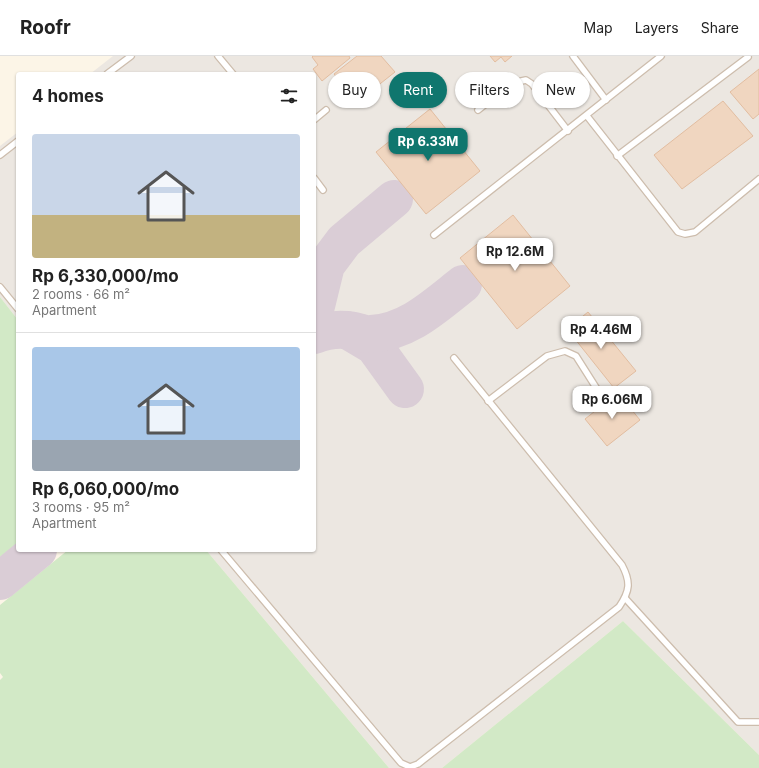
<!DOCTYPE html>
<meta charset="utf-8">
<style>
body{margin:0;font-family:Inter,sans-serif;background:#f6f6f6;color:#222;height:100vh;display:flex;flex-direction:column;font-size:15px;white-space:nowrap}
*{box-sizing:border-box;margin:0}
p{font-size:13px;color:#767676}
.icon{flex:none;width:22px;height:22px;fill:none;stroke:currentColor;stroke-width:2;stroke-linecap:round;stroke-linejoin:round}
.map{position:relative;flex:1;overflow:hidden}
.side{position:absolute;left:16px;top:16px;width:300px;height:480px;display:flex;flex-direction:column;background:#fff;border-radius:4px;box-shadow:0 1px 3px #0004}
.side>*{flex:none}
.top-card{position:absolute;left:328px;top:16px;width:371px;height:36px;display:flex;gap:8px}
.price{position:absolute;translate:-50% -34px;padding:0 9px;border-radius:8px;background:#fff;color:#222;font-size:13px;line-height:26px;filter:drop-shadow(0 1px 2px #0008)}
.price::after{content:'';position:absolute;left:50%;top:24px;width:12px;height:9px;margin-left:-6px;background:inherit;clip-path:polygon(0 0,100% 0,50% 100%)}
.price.active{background:#0f766e;color:#fff}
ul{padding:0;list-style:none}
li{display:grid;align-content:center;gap:8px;height:212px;padding:0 16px}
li+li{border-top:1px solid #e0e0e0}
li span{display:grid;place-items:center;height:124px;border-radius:4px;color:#555}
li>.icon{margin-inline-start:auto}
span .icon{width:72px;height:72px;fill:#fffc;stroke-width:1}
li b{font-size:17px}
h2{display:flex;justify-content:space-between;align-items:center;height:48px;padding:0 16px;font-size:17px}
.pill{padding:0 14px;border-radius:18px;background:#fff;box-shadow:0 1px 3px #0004;font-size:14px;line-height:36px}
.pill.active{background:#0f766e;color:#fff}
header{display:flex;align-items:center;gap:24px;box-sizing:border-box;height:56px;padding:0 20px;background:#fff;border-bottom:1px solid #e0e0e0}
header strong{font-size:19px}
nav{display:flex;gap:22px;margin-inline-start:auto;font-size:14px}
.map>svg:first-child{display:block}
.industrial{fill:#ece7e1}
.green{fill:#d2e9c6}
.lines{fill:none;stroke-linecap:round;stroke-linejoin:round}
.taxiway{stroke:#dacdd6;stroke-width:38}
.building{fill:#f0d6c0;stroke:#e2bda0}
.lane-casing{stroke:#cdbdad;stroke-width:8}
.lane{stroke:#fff;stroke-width:5.5}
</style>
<header>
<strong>Roofr</strong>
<nav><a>Map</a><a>Layers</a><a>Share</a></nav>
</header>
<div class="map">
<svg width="759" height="712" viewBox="0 0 759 712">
<rect width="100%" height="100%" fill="#fcf5e7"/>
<g class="industrial">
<path d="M113 0H759V699L623 565 442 712H389L206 494H314V18H90Z"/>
<path d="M18 76V264L0 241V90Z"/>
</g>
<g class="green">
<path d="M0 241 18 264V487L0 501Z"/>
<path d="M68 494H206L389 712H0V624L3 621 0 617V549Z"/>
<path d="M623 565 759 699V712H442Z"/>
</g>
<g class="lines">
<g class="taxiway">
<path d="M314 258 326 209 344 185 394 143"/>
<path d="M347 274 374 290 405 333"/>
<path d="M314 279C324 275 336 273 347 274 355 274 363 279 371 278 408 276 435 250 463 228"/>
<path d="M0 525 38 494"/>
</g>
</g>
<g class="building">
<path d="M313 0H349L350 2 322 25 313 13 318 9 312 1Z"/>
<path d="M357 0H381L395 16 357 46 334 18Z"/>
<path d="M490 0H512L505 6 501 1 495 6Z"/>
<path d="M759 13V58L753 63 730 36Z"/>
<path d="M723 45 753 80 682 133 654 99Z"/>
<path d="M430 53 480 115 426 158 376 96Z"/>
<path d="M513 159 570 230 517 273 460 202Z"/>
<path d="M588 256 636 315 614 332 567 273Z"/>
<path d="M618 337 640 364 607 390 585 363Z"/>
</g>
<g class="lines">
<defs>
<g id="lane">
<path d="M218 0 233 18"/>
<path d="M573 0 606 44"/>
<path d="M107 18 131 0"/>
<path d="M478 54 512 27 526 24 532 28 568 75"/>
<path d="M587 60 678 176 685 178 695 176 759 123"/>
<path d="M314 64 326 54"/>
<path d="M0 99 18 85"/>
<path d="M617 100 748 1"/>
<path d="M314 122 323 134"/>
<path d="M434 179 661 0"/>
<path d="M0 231 18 253"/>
<path d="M488 345 547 300 565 295 576 300 602 341"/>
<path d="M221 494 401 707 410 711 418 708 619 551C630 535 631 526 622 509L454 302"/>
<path d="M625 542 738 666H759"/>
</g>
</defs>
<use href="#lane" class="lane-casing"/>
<use href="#lane" class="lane"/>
</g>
</svg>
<b class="price active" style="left:428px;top:106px">Rp 6.33M</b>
<b class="price" style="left:515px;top:216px">Rp 12.6M</b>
<b class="price" style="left:601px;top:294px">Rp 4.46M</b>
<b class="price" style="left:612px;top:364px">Rp 6.06M</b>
<div class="top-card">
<a class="pill">Buy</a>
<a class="pill active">Rent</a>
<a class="pill">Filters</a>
<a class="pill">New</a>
</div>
<section class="side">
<h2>4 homes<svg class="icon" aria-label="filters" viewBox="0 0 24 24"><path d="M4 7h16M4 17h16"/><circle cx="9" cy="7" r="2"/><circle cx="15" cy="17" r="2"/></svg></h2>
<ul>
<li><span style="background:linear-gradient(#c9d6e8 65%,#c2b280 0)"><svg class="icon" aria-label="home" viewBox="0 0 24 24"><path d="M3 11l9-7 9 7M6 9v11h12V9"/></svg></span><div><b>Rp 6,330,000/mo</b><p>2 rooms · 66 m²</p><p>Apartment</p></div></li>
<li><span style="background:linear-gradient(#a9c7e8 75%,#9aa5b1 0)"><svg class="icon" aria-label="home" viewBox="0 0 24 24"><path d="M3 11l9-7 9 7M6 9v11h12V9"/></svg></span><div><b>Rp 6,060,000/mo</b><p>3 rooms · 95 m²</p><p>Apartment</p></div></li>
</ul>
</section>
</div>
